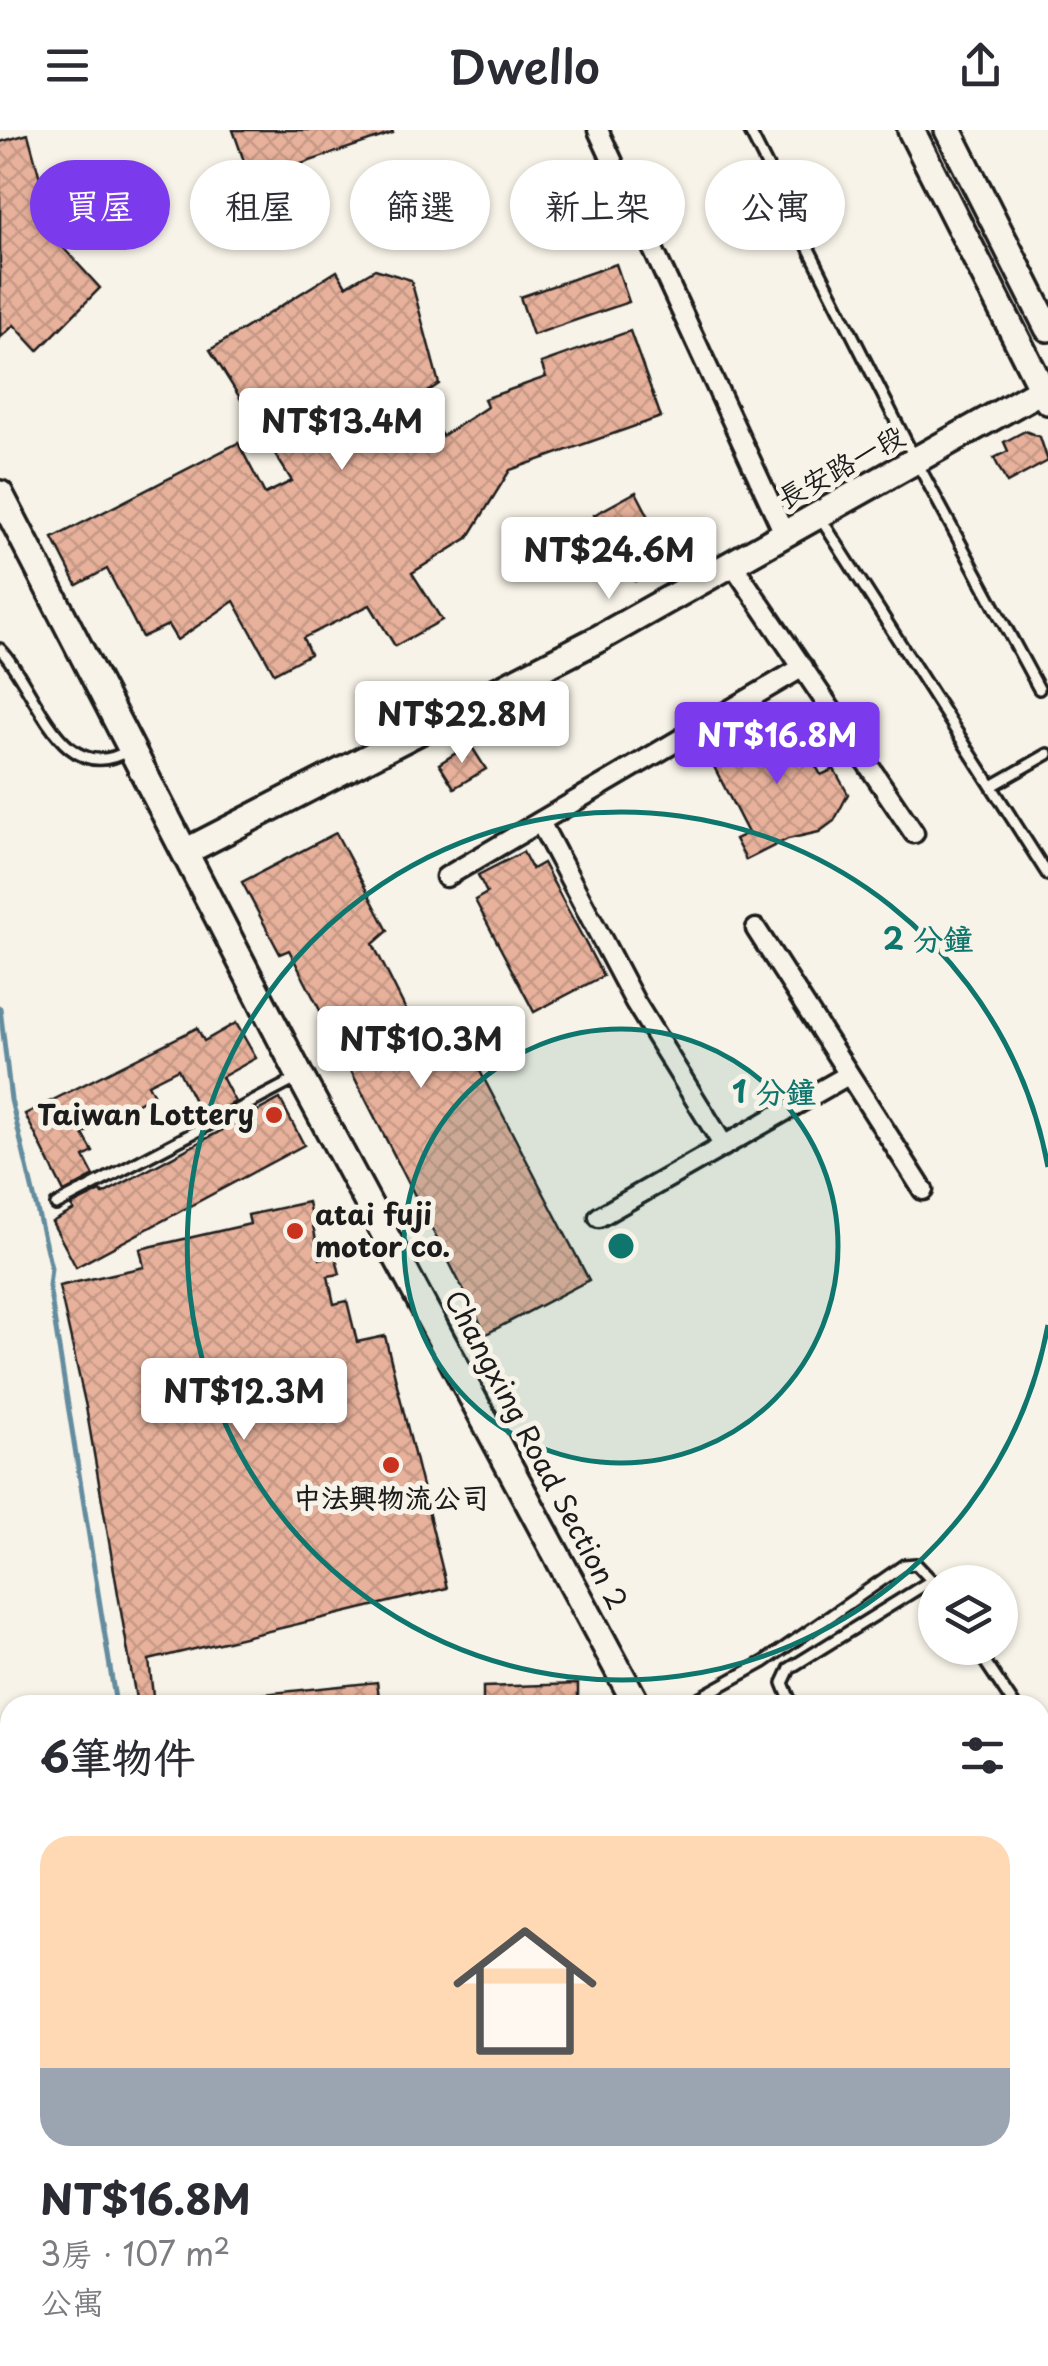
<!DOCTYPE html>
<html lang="zh-TW">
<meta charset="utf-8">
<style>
body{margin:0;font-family:"Playpen Sans","LXGW WenKai TC",sans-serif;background:#f2f2f3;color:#2b2b33;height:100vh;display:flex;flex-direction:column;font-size:38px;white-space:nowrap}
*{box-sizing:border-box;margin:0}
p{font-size:32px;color:#7c7c81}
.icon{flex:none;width:55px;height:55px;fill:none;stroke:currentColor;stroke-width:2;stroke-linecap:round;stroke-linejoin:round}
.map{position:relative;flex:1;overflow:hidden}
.drawer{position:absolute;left:0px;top:1565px;width:1050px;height:672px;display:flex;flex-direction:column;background:#fff;border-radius:30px 30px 0 0;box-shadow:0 2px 8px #0004}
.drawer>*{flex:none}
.guide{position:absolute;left:30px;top:30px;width:990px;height:90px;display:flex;gap:20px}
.tools{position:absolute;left:918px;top:1435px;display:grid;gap:20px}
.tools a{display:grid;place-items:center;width:100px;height:100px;border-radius:50%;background:#fff;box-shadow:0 2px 8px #0004;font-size:50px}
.price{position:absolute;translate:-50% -85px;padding:0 22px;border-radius:10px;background:#fff;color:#222;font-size:32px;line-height:65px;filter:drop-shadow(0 2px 5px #0008)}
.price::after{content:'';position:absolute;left:50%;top:60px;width:30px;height:22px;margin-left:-15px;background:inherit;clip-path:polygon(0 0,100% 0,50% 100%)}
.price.selected{background:#7c3aed;color:#fff}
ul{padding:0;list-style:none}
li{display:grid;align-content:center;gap:20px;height:530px;padding:0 40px}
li+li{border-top:2px solid #e1e1e2}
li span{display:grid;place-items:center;height:310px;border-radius:30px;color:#555}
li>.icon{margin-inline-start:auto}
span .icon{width:180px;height:180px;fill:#fffc;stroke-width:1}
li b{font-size:42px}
h2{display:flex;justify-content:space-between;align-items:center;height:120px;padding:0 40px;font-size:42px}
.pill{padding:0 35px;border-radius:45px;background:#fff;box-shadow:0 2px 8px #0004;font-size:35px;line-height:90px}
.pill.selected{background:#7c3aed;color:#fff}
header{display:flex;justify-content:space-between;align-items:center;height:130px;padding:0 40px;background:#fff;font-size:45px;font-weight:600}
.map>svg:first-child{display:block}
.forest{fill:url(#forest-firs);stroke:#6e8260;stroke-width:2.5}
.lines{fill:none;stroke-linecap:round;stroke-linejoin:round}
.stream{stroke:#648c9f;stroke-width:5}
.building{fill:url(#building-cross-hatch);stroke:#1c1c1c;stroke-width:2.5}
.lane-casing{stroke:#1c1c1c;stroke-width:16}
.street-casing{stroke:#1c1c1c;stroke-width:25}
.secondary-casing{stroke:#1c1c1c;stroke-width:32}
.lane{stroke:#f7f3e8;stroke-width:9}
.street{stroke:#f7f3e8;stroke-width:18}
.secondary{stroke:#f7f3e8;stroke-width:25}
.ring{fill:none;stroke:#0f766e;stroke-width:5}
.poi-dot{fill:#c8321e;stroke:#f7f3e8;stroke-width:4}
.labels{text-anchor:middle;stroke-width:10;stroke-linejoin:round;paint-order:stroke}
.street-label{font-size:28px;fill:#1c1c1c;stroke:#f7f3e8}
.poi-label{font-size:28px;font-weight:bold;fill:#1c1c1c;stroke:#f7f3e8;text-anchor:end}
.centre{fill:#0f766e;stroke:#f7f3e8;stroke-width:5}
.ring-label{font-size:30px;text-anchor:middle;font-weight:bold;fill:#0f766e;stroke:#f7f3e8;stroke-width:10;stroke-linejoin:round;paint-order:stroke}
</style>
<header><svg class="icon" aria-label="menu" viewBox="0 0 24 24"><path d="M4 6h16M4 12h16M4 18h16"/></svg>Dwello<svg class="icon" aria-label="share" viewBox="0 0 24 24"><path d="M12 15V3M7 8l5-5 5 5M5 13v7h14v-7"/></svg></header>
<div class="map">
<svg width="1048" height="2236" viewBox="0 0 1048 2236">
<defs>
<pattern id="forest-firs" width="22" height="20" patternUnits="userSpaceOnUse" patternTransform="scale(2.5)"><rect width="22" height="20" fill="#bfe9a5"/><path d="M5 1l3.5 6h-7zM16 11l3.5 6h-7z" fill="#a4c78d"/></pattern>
<pattern id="building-cross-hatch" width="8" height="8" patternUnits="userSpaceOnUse" patternTransform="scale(2.5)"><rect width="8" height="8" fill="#e7b19b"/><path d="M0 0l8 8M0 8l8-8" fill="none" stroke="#c69885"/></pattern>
</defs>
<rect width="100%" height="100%" fill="#f7f3e8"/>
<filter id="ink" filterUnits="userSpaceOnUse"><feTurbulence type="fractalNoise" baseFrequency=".01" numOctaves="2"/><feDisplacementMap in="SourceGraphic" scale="20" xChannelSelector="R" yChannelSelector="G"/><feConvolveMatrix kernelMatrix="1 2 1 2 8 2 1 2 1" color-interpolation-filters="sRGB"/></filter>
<g filter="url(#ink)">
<path class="forest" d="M0 1861 9 1864V2092L0 2090Z"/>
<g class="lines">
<g class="stream">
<path d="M0 878 11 970 51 1138 49 1156 116 1575"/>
<path d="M191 2228V2236"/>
</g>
</g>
<g class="building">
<path d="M233 0H392L393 3 251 51Z"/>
<path d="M28 4 57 111 100 158 38 221 14 195 0 208V12Z"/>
<path d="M616 134 629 172 533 205 520 167Z"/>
<path d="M375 139 411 150 439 254 418 268 442 306 487 277 484 269 546 247 541 233 630 201 661 287 510 340 468 408 412 443 442 490 395 516 370 475 303 508 310 524 274 543 234 471 177 510 168 495 142 507 107 439 77 455 53 408 238 313 265 364 292 351 210 220 337 141 346 156Z"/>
<path d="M1025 301 1040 307 1048 331 1007 353 994 328 1008 321 1004 312Z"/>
<path d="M636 362 672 431 635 451 594 385Z"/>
<path d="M786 583 821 645 834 639 848 664 834 691 819 702 788 709 746 730 735 709 748 703 708 625Z"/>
<path d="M470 614 486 639 454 658 439 634Z"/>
<path d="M336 703 388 801 373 814 420 908 471 882 486 911 469 920 589 1150 486 1204 289 820 280 824 242 752Z"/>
<path d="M523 722 532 739 543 733 603 846 534 882 475 770 487 763 478 745Z"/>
<path d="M236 893 256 928 222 947 235 972 203 989 178 939 148 954 153 964 83 1004 93 1022 84 1027 94 1046 64 1062 25 984 197 898 204 911Z"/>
<path d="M280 969 304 1015 76 1137 52 1092 74 1080 71 1076 101 1061 103 1064Z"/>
<path d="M308 1072 320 1129 335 1125 340 1144 328 1146 334 1174 347 1171 357 1212 385 1206 447 1458 149 1530 154 1575H137L86 1277 59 1156 144 1137 140 1119 250 1094 248 1085Z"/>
<path d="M377 1552 380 1575H254L253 1565Z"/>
<path d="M578 1554V1575H483V1557Z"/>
</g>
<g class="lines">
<defs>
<g id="lane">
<path d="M749 0 915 329 1039 559"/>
<path d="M821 389 1048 745"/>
<path d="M0 519C36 556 60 661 129 620"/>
<path d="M992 656 1048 624"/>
<path d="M56 1075 298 948"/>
<path d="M976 1518 1014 1575"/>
<path d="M686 1575 764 1532 904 1435 916 1434 935 1454"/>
<path d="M792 1575 783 1553 790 1538 932 1450"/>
</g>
<g id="street">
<path d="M598 0 784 403"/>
<path d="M732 433 914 703"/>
<path d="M540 692 635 872 724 1016"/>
<path d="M446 747 803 537"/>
<path d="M756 799 923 1060"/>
<path d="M599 1087 848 945"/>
<path d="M0 1678 10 1684"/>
<path d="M1040 1983 1048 1979"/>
<path d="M0 2112 10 2113"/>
<path d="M550 2228 558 2236"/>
<path d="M570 2236 585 2228"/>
</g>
<g id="secondary">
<path d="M911 0 1048 271"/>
<path d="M948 0 1048 198"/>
<path d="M0 364 300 946 637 1575"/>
<path d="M185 722 598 509 1048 256"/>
<path d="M974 2228 979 2236"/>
</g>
</defs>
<use href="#lane" class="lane-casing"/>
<use href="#street" class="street-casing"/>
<use href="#secondary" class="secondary-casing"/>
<use href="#lane" class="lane"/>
<use href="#street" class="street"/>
<use href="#secondary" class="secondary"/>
</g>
</g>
<circle cx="621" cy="1116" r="217" fill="#0f766e" fill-opacity=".12"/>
<g class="ring">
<circle cx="621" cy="1116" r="217"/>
<path d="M1048 1195A434 434 0 1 1 1048 1037"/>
</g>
<g class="poi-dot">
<circle cx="274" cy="985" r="10"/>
<circle cx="295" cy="1101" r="10"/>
<circle cx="391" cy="1335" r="10"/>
</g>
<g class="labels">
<g class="street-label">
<text transform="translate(841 337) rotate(-29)" y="10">長安路一段</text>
<text transform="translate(536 1320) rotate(62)" y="10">Changxing Road Section 2</text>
</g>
<g class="poi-label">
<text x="254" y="995">Taiwan Lottery</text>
<text x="315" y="1095" text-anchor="start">atai fuji<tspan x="315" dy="32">motor co.</tspan></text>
<text x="391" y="1378" text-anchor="middle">中法興物流公司</text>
</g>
</g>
<circle cx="621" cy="1116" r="15" class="centre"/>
<g class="ring-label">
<text x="928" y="820">2 分鐘</text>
<text x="774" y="973">1 分鐘</text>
</g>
</svg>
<div class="tools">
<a><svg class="icon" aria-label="layers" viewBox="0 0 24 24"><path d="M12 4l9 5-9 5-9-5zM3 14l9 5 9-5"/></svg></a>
</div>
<b class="price" style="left:342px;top:343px">NT$13.4M</b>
<b class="price" style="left:609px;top:472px">NT$24.6M</b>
<b class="price" style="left:462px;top:636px">NT$22.8M</b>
<b class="price selected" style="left:777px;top:657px">NT$16.8M</b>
<b class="price" style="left:421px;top:961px">NT$10.3M</b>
<b class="price" style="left:244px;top:1313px">NT$12.3M</b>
<div class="guide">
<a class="pill selected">買屋</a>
<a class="pill">租屋</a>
<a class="pill">篩選</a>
<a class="pill">新上架</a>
<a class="pill">公寓</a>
</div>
<section class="drawer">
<h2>6筆物件<svg class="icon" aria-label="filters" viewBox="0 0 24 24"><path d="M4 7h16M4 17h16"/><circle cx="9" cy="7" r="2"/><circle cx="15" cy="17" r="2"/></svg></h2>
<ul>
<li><span style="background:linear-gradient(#ffd9b3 75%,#9aa5b1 0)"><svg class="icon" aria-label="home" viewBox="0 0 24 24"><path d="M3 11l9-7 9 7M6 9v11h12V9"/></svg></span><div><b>NT$16.8M</b><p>3房 · 107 m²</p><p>公寓</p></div></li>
</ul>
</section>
</div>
